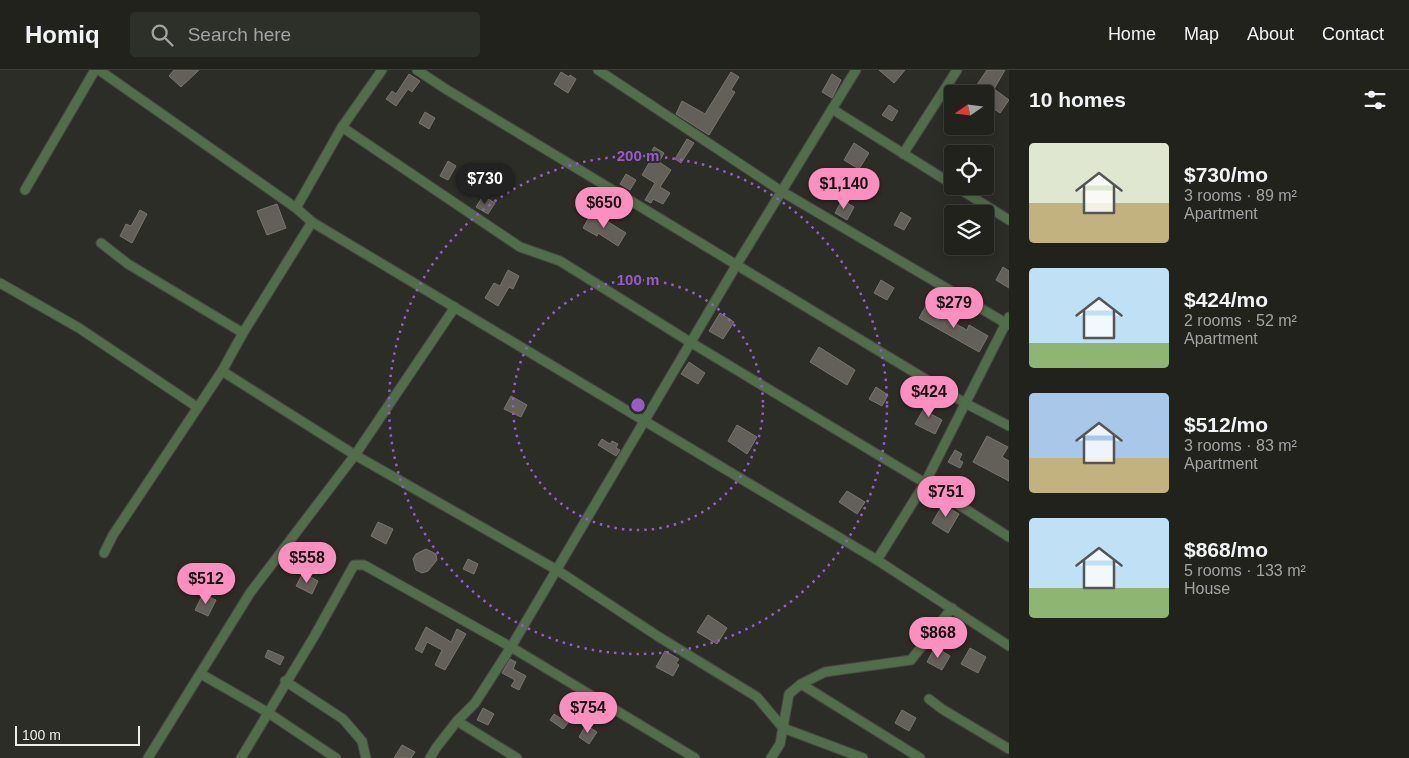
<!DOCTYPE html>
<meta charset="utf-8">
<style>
body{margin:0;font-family:Helvetica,sans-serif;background:#2d2f29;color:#f1f3f6;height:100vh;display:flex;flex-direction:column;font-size:19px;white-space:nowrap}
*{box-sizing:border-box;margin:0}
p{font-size:16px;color:#a2a4a3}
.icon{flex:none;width:28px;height:28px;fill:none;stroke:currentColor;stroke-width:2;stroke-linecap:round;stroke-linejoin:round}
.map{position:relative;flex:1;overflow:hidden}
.drawer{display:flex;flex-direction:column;background:#21221c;width:400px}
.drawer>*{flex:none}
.needle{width:32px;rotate:256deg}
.buttons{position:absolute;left:944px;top:15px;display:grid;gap:10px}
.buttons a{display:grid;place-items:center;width:50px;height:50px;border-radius:5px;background:#21221c;box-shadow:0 2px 12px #0003,0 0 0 1px #3e3f3b;font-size:25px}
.scale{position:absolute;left:15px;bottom:12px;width:125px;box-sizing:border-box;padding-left:5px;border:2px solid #ecede9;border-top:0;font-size:14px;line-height:18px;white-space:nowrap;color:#ecede9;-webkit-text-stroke:4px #2c2d26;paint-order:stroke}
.price{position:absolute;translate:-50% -42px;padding:0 11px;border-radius:18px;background:#fd8ec0;color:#111;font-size:16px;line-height:32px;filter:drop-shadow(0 1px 2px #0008)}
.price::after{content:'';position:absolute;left:50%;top:30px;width:15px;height:11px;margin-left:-8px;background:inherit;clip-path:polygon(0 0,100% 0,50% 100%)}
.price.on{background:#222;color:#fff}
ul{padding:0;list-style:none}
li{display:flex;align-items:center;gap:15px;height:125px;padding:0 20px}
li span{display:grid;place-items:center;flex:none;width:140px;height:100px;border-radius:5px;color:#555}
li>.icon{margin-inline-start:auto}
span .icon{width:60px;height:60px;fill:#fffc;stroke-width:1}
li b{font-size:21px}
h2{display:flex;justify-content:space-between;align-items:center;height:60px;padding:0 20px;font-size:21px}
header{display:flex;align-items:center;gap:30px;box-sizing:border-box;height:70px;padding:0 25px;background:#21221c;border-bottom:1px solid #3e3f3b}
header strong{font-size:24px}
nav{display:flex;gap:28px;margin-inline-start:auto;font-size:18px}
.search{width:350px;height:45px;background:#2d2f29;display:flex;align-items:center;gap:12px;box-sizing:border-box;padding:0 18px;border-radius:5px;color:#a2a4a3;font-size:19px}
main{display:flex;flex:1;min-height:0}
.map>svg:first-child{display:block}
.building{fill:#636059;stroke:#78756d}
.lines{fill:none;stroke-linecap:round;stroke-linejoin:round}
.street-casing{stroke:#474841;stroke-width:11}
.street{stroke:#516d4c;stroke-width:9}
.ring{fill:none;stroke:#975cca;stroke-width:2.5;stroke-dasharray:2.5 5}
.centre{fill:#975cca;stroke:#2c2d26;stroke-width:2.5}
.ring-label{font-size:15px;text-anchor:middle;font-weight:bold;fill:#975cca;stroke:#2c2d26;stroke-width:4;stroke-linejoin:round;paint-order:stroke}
</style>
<header>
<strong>Homiq</strong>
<div class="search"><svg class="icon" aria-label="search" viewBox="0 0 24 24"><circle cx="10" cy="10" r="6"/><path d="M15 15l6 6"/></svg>Search here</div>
<nav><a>Home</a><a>Map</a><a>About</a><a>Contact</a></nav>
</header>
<main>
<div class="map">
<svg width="1009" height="688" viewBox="0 0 1009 688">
<rect width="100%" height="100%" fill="#2c2d26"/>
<g class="building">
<path d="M174 0H199L181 17 169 6Z"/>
<path d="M879 0H905L894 13Z"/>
<path d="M987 0H1005L994 19 1009 30 1000 43 987 34 991 29 985 26V24H982L974 19Z"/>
<path d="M561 2 569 7 570 5 576 9 568 23 554 14Z"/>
<path d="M731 2 739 7 731 20 735 22 709 65 676 44 682 31 705 44Z"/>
<path d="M409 4 420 11 412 22 408 19 396 36 386 29 392 21 396 24Z"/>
<path d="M832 4 841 10 832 28 822 22Z"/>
<path d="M889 35 898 41 892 51 882 45Z"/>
<path d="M425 42 435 48 429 59 419 53Z"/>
<path d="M687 69 694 73 681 93 675 89Z"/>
<path d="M854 73 869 83 859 99 844 90Z"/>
<path d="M654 77 664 83 659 92 671 100 660 117 670 123 663 134 653 129 651 133 645 130 655 113 642 105 652 88 649 87Z"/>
<path d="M448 91 456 96 448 110 440 106Z"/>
<path d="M626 104 636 110 630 120 620 114Z"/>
<path d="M483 126 495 133 488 144 476 137Z"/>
<path d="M842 130 854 137 847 150 835 143Z"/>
<path d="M277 134 286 158 267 165 257 141Z"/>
<path d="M140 140 147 144 132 173 120 166 126 154 131 156Z"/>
<path d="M592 142 626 163 618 176 598 163 597 166 583 158Z"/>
<path d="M901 142 911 148 904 160 894 155Z"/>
<path d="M1003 197 1009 201V218L996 210Z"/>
<path d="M508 200 519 206 513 219 509 217 498 236 485 228 494 213 500 216Z"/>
<path d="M881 210 894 218 887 230 874 223Z"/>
<path d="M927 234 939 240 937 244 967 260 969 255 988 266 979 282 919 248Z"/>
<path d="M720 243 734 252 723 269 709 261Z"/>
<path d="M819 277 855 300 847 315 810 292Z"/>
<path d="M689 292 705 303 698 314 681 304Z"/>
<path d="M876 317 888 325 882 336 869 329Z"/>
<path d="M932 325 938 328 929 343 942 350 935 364 915 354Z"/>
<path d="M511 326 527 335 521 347 504 339Z"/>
<path d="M737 355 757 367 747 384 728 371Z"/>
<path d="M987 366 1008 377 1002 387 1009 391V411L973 392Z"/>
<path d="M602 369 610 374 612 371 618 374 616 378 620 380 616 386 598 375Z"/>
<path d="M955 380 962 384 959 390 963 392 960 398 948 392Z"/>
<path d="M847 421 865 432 857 444 839 432Z"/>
<path d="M943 434 959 444 948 463 932 453Z"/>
<path d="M378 452 393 459 386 474 371 466Z"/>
<path d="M426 479 436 484 437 490 428 501 422 503 416 500 413 489 416 484Z"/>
<path d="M468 489 478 494 474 504 463 499Z"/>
<path d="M303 503 318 511 312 524 296 516Z"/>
<path d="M203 524 216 530 208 546 195 540Z"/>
<path d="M708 545 727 558 717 574 697 562Z"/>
<path d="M426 557 451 572 457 559 466 564 445 600 435 595 442 580 427 572 422 583 415 579Z"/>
<path d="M935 577 950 586 942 600 927 592Z"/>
<path d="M970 578 986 587 978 603 961 594Z"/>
<path d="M268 580 284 587 280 595 265 587Z"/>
<path d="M665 581 679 589 676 593 679 595 673 606 656 597Z"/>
<path d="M510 589 516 592 513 599 526 606 519 620 511 616 515 610 502 603Z"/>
<path d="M483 638 494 644 488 655 477 650Z"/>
<path d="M902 640 916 648 909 661 895 653Z"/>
<path d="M554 644 568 653 563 659 550 650Z"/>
<path d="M586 655 597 662 589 674 579 667Z"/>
<path d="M402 675 415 682 411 688H394Z"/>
</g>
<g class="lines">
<defs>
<g id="street">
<path d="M99 0 296 138 312 152 877 490 1009 576"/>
<path d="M417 0 444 18 965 333 1009 356"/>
<path d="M598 0 781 121 1009 255"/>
<path d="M832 39 952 114"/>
<path d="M342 57 520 177 560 191 690 272 925 413 1009 467"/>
<path d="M903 84 957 0"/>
<path d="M955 116 1009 150"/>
<path d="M25 120 95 0"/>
<path d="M296 138 342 57 382 0"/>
<path d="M101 173 128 194 243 263 312 152"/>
<path d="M0 213 79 258 197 337"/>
<path d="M222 301 355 385 557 500 659 567 757 627 783 658 863 688"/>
<path d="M104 483 113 465 222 301 243 263"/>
<path d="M877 490 925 413 1009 247"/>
<path d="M201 604 267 642 336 688"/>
<path d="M285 611 343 649 362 671 366 688"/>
<path d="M801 614 920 688"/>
<path d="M929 629 942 639 1009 679"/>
<path d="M457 651 517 688"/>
<path d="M148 688 250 523 355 385 455 237"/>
<path d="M241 688 315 565 354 495H364L511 577 695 688"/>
<path d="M430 688 436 678 457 651 475 633 511 577 737 194 856 0"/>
<path d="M771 688 780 674 789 624 801 614 825 602 911 590 952 538"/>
</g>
</defs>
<use href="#street" class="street-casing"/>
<use href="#street" class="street"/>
</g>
<g class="ring">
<circle cx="638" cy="335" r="125"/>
<circle cx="638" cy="335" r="249"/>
</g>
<circle cx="638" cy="335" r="8" class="centre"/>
<g class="ring-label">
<text x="638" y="91">200 m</text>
<text x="638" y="215">100 m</text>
</g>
</svg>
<div class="buttons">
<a><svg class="needle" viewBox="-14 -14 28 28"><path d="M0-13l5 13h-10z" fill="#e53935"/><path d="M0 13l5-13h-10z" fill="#a2a4a3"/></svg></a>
<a><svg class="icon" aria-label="locate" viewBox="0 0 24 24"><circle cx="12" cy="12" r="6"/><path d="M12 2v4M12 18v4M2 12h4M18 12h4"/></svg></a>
<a><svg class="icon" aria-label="layers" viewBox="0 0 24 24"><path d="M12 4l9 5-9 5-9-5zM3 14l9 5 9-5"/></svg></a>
</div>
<div class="scale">100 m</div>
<b class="price on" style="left:485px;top:135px">$730</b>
<b class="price" style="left:844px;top:140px">$1,140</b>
<b class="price" style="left:604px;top:159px">$650</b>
<b class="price" style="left:954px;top:259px">$279</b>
<b class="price" style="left:929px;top:348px">$424</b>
<b class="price" style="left:946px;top:448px">$751</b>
<b class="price" style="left:307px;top:514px">$558</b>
<b class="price" style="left:206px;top:535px">$512</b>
<b class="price" style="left:938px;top:589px">$868</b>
<b class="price" style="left:588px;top:664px">$754</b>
</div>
<section class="drawer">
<h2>10 homes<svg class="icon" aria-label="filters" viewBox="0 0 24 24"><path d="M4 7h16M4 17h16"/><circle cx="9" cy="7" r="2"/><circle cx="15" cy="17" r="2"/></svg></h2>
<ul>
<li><span style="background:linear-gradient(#dfe7d0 60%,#c2b280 0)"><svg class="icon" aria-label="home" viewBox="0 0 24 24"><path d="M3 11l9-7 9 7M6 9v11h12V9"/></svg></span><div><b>$730/mo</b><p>3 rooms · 89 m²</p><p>Apartment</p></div></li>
<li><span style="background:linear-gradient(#bfe0f5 75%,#8fb573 0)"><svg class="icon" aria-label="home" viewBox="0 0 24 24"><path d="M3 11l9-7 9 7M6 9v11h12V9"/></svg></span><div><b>$424/mo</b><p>2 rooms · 52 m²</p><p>Apartment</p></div></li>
<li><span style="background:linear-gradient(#a9c7e8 65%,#c2b280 0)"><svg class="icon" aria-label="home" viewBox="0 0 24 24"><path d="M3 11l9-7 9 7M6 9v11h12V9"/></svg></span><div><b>$512/mo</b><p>3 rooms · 83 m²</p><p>Apartment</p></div></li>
<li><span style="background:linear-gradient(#bfe0f5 70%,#8fb573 0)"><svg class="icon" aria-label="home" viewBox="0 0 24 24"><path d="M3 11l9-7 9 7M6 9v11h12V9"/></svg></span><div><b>$868/mo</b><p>5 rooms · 133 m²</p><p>House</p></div></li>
</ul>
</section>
</main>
